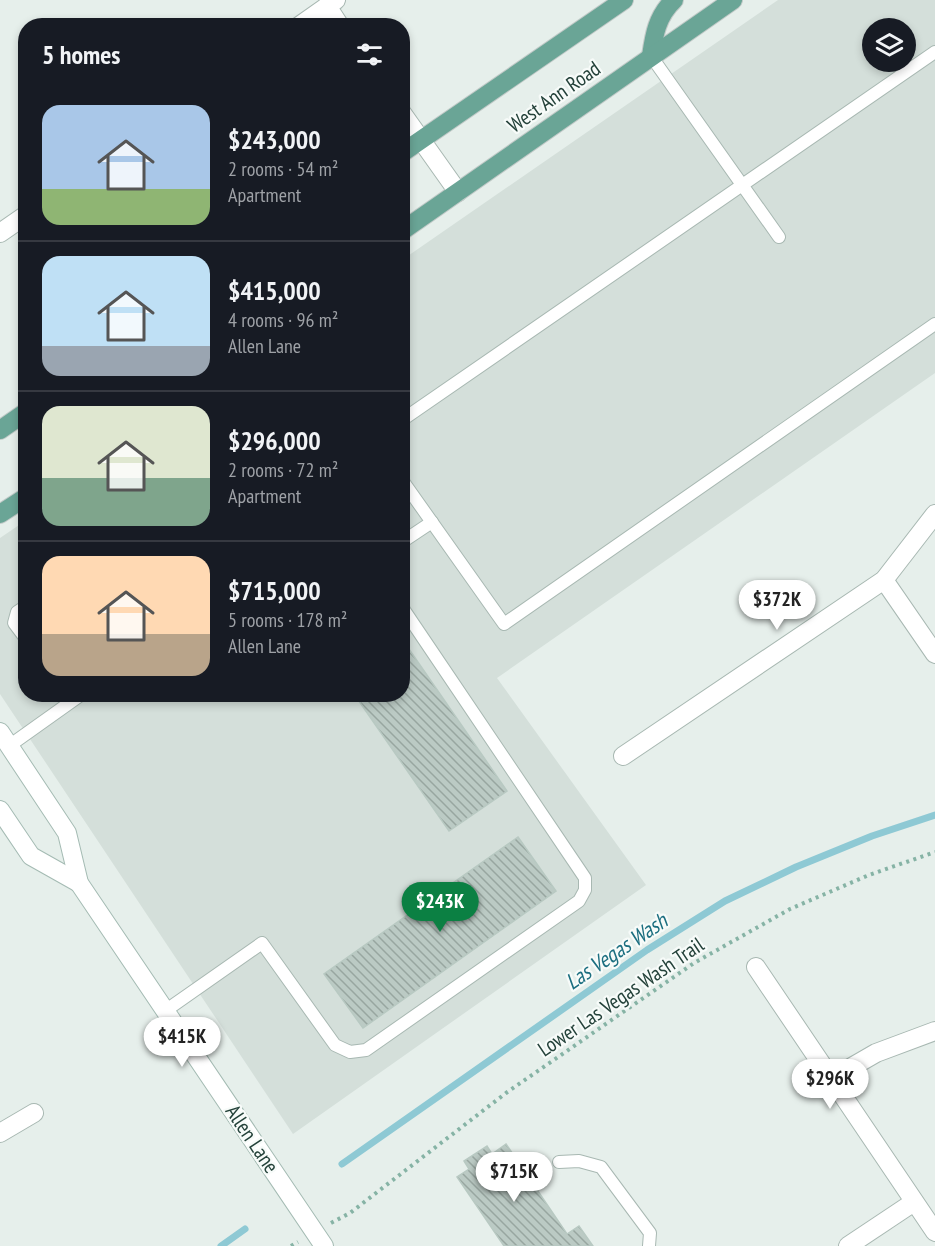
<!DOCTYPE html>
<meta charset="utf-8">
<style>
body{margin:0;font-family:"PT Sans Narrow",sans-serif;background:#20242c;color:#f1f3f6;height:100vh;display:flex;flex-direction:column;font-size:22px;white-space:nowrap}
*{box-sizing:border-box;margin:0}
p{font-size:20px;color:#9ea1a6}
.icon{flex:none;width:33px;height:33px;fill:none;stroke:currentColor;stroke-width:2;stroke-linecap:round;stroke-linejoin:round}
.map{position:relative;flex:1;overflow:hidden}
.drawer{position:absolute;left:18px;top:18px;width:392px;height:684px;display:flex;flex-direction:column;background:#171b24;border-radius:24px;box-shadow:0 3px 9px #0003}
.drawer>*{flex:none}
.tools{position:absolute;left:862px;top:18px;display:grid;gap:12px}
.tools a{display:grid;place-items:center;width:54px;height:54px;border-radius:50%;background:#171b24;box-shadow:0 3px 9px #0003;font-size:30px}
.price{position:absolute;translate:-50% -51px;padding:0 14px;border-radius:21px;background:#fff;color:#222;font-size:20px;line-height:39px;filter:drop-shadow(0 2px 3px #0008)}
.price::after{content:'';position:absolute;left:50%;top:36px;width:18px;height:14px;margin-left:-9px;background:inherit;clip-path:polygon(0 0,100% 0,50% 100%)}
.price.active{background:#0b8043;color:#fff}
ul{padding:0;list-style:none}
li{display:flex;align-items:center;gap:18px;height:150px;padding:0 24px}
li+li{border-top:2px solid #363941}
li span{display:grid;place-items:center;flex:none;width:168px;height:120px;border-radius:18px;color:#555}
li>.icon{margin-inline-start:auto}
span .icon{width:72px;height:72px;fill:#fffc;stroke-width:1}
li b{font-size:26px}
h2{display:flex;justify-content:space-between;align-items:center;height:72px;padding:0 24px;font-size:26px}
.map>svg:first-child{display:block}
.built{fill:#d4dfda;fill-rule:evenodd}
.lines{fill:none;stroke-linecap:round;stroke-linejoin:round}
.stream{stroke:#8ec9d4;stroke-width:7}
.building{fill:url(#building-back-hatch);stroke:#b8c9c2;stroke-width:1.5}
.lane-casing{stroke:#a8b8b2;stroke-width:14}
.street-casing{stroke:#a8b8b2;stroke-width:20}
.secondary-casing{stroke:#a4bbb3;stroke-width:20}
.primary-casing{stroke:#c2cac8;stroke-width:20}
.path{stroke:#86b3a5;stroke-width:4;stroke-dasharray:3 4.5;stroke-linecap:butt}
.lane{stroke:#fff;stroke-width:12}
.street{stroke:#fff;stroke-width:18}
.secondary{stroke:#fff;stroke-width:18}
.primary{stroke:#6aa596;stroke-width:18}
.labels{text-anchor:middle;stroke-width:4.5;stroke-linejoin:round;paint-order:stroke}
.street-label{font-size:21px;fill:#24423a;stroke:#f7fbf9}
.water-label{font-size:22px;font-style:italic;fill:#1c6f80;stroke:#f7fbf9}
</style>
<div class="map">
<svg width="935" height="1246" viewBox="0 0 935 1246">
<defs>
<pattern id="building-back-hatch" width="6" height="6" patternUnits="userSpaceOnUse" patternTransform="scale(1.5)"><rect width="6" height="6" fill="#bbcac4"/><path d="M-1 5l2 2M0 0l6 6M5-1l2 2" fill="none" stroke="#98a6a0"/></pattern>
</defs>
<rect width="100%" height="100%" fill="#e6efeb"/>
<path class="built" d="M778 0H935V373L497 678 646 885 293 1134 0 694V538L25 521 26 694H402V260ZM873 28H906V62H873Z"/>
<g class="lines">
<g class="stream">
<path d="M342 1164 647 950 725 901 796 867 872 836 935 815"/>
<path d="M221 1246 245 1229"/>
</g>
</g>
<g class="building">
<path d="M402 639 507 791 449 831 354 694H402Z"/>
<path d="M518 837 556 891 363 1028 324 974Z"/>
<path d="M506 1144 567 1234 579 1226 593 1246H504L457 1177 469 1169 464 1161 487 1146 492 1154Z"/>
</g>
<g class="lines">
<defs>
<g id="lane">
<path d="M651 56 779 237"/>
<path d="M402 420 935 52"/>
<path d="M402 480 504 624 935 324"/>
<path d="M402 542 432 522"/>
<path d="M26 606 17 612 14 623 26 639"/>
<path d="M9 746 82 694"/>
<path d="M165 1011 262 943 335 1045 350 1052 366 1050 579 901 585 890V878L402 607"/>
<path d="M559 1162 579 1161 601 1167 650 1233 649 1246"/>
</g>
<g id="street">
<path d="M327 6 340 26"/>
<path d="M299 26 336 0"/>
<path d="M402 113 458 192"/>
<path d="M0 233 26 215"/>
<path d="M884 580 935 654"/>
<path d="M623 756 884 580 935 514"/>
<path d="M756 967 935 1232"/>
<path d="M831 1079 876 1053 935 1031"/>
<path d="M0 1133 34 1113"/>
<path d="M848 1246 914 1202"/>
</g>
<g id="secondary">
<path d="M0 732 67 833 79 883 324 1246"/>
<path d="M0 810 31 856 79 883"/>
</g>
<g id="primary">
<path d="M651 56C654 35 657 16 674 0"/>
<path d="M402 153 624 0"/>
<path d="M402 231 733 0"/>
<path d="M0 430 26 412"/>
<path d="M0 514 26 497"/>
</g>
</defs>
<use href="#lane" class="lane-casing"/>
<use href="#street" class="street-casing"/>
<use href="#secondary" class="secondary-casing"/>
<use href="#primary" class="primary-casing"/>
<g class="path">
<path d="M331 1223 350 1213 506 1093 694 963 790 909 869 875 935 852"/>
<path d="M291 1246 298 1242"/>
</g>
<use href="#lane" class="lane"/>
<use href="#street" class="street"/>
<use href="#secondary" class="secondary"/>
<use href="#primary" class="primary"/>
</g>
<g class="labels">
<g class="street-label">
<text transform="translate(554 97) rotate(-35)" y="7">West Ann Road</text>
<text transform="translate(621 997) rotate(-34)" y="7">Lower Las Vegas Wash Trail</text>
<text transform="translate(252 1139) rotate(56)" y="7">Allen Lane</text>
</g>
<g class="water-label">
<text transform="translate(616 951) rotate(-34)" y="8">Las Vegas Wash</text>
</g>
</g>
</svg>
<div class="tools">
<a><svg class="icon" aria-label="layers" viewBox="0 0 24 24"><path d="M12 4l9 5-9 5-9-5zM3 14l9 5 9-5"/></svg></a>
</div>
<b class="price" style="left:777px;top:631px">$372K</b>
<b class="price active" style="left:440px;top:933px">$243K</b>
<b class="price" style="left:182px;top:1068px">$415K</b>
<b class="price" style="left:830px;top:1110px">$296K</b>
<b class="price" style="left:514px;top:1203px">$715K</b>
<section class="drawer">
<h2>5 homes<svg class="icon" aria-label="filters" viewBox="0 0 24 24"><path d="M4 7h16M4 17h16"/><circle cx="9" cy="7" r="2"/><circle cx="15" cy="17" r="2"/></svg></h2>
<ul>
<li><span style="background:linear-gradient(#a9c7e8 70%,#8fb573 0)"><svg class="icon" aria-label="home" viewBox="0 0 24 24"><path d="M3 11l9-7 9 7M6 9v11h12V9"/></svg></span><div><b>$243,000</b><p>2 rooms · 54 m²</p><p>Apartment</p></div></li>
<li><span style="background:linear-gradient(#bfe0f5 75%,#9aa5b1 0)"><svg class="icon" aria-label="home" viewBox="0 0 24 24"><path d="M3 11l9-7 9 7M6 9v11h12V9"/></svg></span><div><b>$415,000</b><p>4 rooms · 96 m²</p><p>Allen Lane</p></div></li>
<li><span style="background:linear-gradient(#dfe7d0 60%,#7fa58c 0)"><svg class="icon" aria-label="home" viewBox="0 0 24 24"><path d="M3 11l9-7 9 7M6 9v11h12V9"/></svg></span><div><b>$296,000</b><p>2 rooms · 72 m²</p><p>Apartment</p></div></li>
<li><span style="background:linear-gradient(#ffd9b3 65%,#b9a48a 0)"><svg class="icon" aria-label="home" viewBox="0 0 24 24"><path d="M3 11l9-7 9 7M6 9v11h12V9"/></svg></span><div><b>$715,000</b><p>5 rooms · 178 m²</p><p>Allen Lane</p></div></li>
</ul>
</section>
</div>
